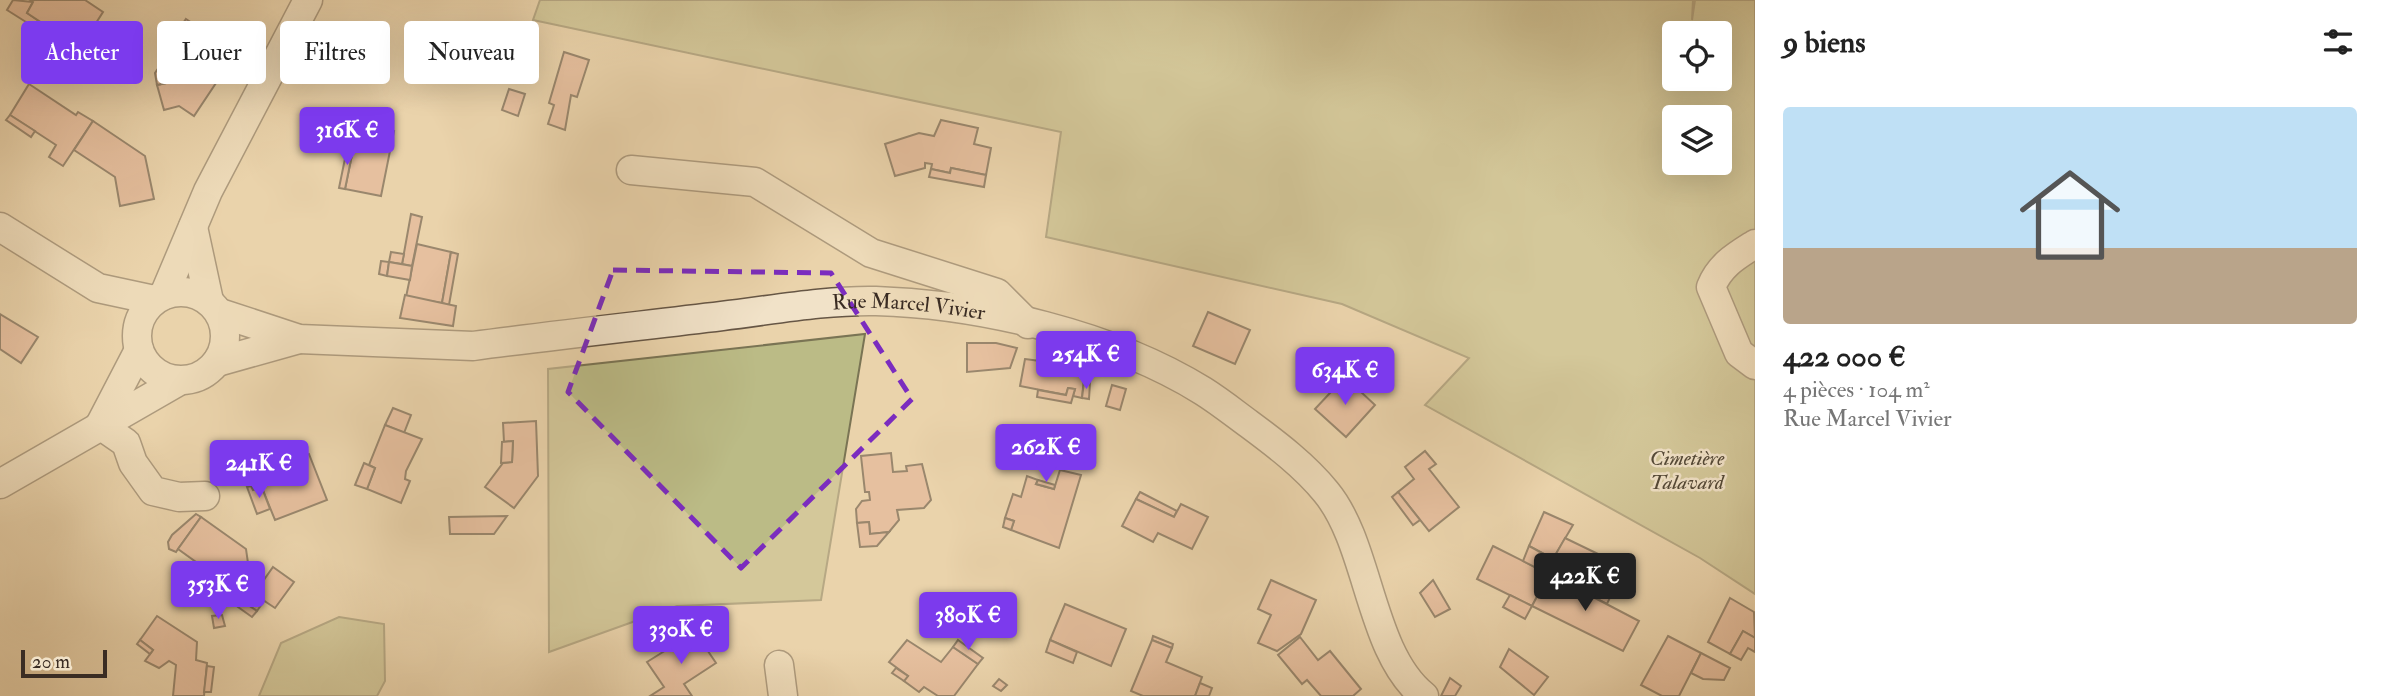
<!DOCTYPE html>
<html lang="fr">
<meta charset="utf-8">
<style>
body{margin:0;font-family:"IM FELL Double Pica",serif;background:#f2f2f2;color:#222;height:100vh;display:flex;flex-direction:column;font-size:26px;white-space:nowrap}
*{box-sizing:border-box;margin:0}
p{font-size:23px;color:#767676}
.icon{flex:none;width:38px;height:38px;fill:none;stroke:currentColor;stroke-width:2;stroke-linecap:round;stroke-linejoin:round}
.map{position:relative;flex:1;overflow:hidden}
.panel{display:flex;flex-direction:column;background:#fff;width:630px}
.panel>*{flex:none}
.top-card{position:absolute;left:21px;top:21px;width:665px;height:63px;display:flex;gap:14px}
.tools{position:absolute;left:1662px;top:21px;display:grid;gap:14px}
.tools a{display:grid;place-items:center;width:70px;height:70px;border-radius:7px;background:#fff;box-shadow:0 7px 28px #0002;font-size:35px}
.scale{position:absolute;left:21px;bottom:18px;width:86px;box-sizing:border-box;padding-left:7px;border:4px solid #3a2c23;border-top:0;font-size:19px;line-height:24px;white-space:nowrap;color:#3a2c23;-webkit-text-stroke:5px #f1e2c8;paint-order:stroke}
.price{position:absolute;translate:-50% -60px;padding:0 16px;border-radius:7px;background:#7c3aed;color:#fff;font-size:23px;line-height:46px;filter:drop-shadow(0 2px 4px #0008)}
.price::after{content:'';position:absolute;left:50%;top:42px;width:21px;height:16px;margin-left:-10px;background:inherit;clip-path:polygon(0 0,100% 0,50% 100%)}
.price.active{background:#222;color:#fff}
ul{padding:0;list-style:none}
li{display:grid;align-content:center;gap:14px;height:371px;padding:0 28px}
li+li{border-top:2px solid #e0e0e0}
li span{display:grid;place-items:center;height:217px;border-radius:7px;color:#555}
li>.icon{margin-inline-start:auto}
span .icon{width:126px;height:126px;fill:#fffc;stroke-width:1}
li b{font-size:30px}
h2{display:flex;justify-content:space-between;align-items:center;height:84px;padding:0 28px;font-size:30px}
.pill{padding:0 24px;border-radius:7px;background:#fff;box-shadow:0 7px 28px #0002;font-size:24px;line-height:63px}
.pill.active{background:#7c3aed;color:#fff}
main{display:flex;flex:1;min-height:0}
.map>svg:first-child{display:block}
.green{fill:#bbbb86;stroke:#7a7454;stroke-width:2;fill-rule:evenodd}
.building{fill:#e3a890;stroke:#3a2c23;stroke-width:2}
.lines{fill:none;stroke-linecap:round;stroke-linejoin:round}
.minor-casing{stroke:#665645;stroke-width:31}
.minor{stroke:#f1e2c8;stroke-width:28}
.marked{fill:none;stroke:#7b2cbf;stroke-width:5;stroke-dasharray:14 9;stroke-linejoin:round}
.labels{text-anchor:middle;stroke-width:5;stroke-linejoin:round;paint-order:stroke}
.street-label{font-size:21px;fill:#3a2c23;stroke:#f1e2c8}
.park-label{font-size:21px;font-style:italic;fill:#544937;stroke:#f1e2c8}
</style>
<main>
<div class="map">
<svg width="1755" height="696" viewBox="0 0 1755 696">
<rect width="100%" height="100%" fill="#ead3ab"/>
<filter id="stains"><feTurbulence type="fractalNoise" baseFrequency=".00286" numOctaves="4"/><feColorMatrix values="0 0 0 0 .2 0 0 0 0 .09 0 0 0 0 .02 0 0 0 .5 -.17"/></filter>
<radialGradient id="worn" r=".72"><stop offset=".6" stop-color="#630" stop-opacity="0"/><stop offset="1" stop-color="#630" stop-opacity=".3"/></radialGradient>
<g class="green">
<path d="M540 0H1693L1692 20 1695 0H1755V594L1700 558 1425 405 1469 358 1342 304 1046 237 1061 132 533 20ZM1675 33H1720V79H1675ZM1675 117H1720V163H1675Z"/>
<path d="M865 334 821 600 677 606 549 652 548 369Z"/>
<path d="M339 617 384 624 385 681 377 696H259L281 643Z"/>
</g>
<g class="building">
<path d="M13 0 33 2 27 13 49 28 45 34 7 10Z"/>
<path d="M30 0H85L103 12 80 48 27 13 33 2Z"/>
<path d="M186 19 210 35 200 50 226 68 194 116 179 106 164 110 157 85 166 83 182 59 166 48Z"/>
<path d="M170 51 182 59 166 83 157 85 155 73Z"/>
<path d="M564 52 589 60 577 97 571 95 565 130 548 124 554 105 549 103Z"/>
<path d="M29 84 76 115 78 112 93 121 63 166 49 157 56 145 10 115Z"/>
<path d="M509 89 525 94 518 116 502 110Z"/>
<path d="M10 115 35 131 31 137 6 120Z"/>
<path d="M341 120 394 131 381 196 345 189 354 145 337 141Z"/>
<path d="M941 120 978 128 974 144 991 148 986 175 951 168 950 173 931 169 932 164 925 163V168L895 176 885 144 919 133 934 136Z"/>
<path d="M93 121 145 156 154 199 120 206 115 177 74 150Z"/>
<path d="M348 144 354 145 345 189 339 188Z"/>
<path d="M951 168 986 175 984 187 929 177 931 169 950 173Z"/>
<path d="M411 214 422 217 412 266 402 264Z"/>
<path d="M417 244 451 252 442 303 406 297Z"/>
<path d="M391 252 404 254 402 264 389 262Z"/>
<path d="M451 252 458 254 449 305 442 303Z"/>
<path d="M381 261 389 262 387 276 379 274Z"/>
<path d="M389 262 412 266 410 280 387 276Z"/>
<path d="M405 295 456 306 453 326 400 318Z"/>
<path d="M1208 312 1250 330 1235 364 1193 346Z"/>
<path d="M0 314 38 337 21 363 0 349Z"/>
<path d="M967 343H996L1017 348 1010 368 967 372Z"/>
<path d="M1025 359 1085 367 1082 398 1073 396 1075 389 1068 388 1066 395 1020 386Z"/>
<path d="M1345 377 1375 405 1346 437 1315 409Z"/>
<path d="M1084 382 1090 383 1089 399 1082 398Z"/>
<path d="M1112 385 1126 389 1120 410 1106 406Z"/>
<path d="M1068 388 1075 389 1071 403 1037 397 1038 390 1066 395Z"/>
<path d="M393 408 411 415 404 433 385 425Z"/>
<path d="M536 421 538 476 514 508 485 487 503 463 512 462 513 441 504 442 503 423Z"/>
<path d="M385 425 422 439 406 471 405 479 410 481 401 503 367 489 375 468 369 465Z"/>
<path d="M513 441 512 462 501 463 502 442Z"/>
<path d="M1425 451 1436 464 1429 469 1459 507 1429 531 1398 492 1414 479 1405 467Z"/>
<path d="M891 453 893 472 907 471 906 466 922 464 931 500 924 508 897 510 899 520 889 532 870 534 869 522 857 523 856 509 862 501 870 500 869 492H865L861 456Z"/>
<path d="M309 454 327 500 275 520 262 488 253 490 246 471 272 460 275 467Z"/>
<path d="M364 463 375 468 367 489 355 485Z"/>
<path d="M1060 470 1081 475 1059 548 1011 530 1014 521 1005 518 1013 494 1021 497 1027 476 1038 480 1036 484 1054 489Z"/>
<path d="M1038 480 1055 485 1054 489 1036 484Z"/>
<path d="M251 486 253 490 262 488 270 509 257 514 247 487Z"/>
<path d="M1140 492 1177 511 1174 517 1136 499Z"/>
<path d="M1398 492 1420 520 1413 525 1392 497Z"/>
<path d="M1136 499 1174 517 1181 504 1208 517 1192 549 1158 533 1153 542 1122 526Z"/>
<path d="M1544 512 1573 525 1553 559 1529 546Z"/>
<path d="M196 514 201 517 178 549 176 552 169 549 168 542 172 535Z"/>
<path d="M507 516 494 534H450L449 517Z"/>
<path d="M201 517 246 549 248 563 231 587 178 549Z"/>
<path d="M1005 518 1014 521 1011 530 1003 527Z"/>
<path d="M869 522 870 534 889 532 877 546 860 547 857 523Z"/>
<path d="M1565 538 1625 567 1613 591 1553 559Z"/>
<path d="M1493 546 1549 574 1532 606 1477 579Z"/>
<path d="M1529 546 1613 591 1607 604 1523 561Z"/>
<path d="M273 567 294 582 275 608 254 594Z"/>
<path d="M1549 574 1639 621 1623 651 1532 606Z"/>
<path d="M1271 580 1316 600 1301 634 1277 651 1258 643 1271 615 1258 609Z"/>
<path d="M1433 580 1450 609 1435 617 1420 593Z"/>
<path d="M249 591 264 601 257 611 242 601Z"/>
<path d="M1510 595 1532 606 1525 619 1503 607Z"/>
<path d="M1730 598 1754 612 1755 638 1743 631 1730 654 1708 642Z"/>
<path d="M242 601 257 611 252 617 238 607Z"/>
<path d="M1065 604 1126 629 1111 666 1050 640Z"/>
<path d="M222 615 225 626 214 628 212 616Z"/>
<path d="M157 616 197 642 196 660 207 663 204 696H173L176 665 169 661 159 668 145 661 153 650 140 640Z"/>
<path d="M1743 631 1755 638V652L1748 648 1741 660 1730 654Z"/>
<path d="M695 632 716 663 684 684 692 696H650L664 687 647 662Z"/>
<path d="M1153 636 1173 644 1172 648 1152 640Z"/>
<path d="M1668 636 1701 653 1679 696H1662L1641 685Z"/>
<path d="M1300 637 1318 660 1330 651 1361 689 1353 696H1321L1307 680 1302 684 1278 655Z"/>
<path d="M140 640 153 650 150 654 137 644Z"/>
<path d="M907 640 941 662 953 647 978 664 954 696H938L924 687 919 692 904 681 908 676 889 662Z"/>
<path d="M958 640 983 658 978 664 953 647Z"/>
<path d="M1050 640 1077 652 1073 663 1046 652Z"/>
<path d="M1152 640 1172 648 1166 662 1202 677 1195 696H1143L1131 691Z"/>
<path d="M1509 649 1548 677 1534 695 1500 667Z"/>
<path d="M1701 653 1730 668 1724 680 1703 679 1691 673Z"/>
<path d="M207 666 214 667 211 692H204Z"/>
<path d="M896 668 908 676 904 681 892 673Z"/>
<path d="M1450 678 1461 686 1455 696H1441Z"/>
<path d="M999 679 1007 685 1001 691 993 686Z"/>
<path d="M1200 683 1212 688 1209 696H1195Z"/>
</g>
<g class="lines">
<defs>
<g id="minor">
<path d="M631 170 755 182 871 253 997 293 1028 324"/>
<path d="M0 227 98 288 154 300"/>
<path d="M193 227 209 301"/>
<path d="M1755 244C1736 256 1720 265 1711 287L1739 353 1755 365"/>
<circle cx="181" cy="336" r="44"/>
<path d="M164 295 208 191 308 0"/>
<path id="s1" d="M220 313 299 339 473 346C556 335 639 326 722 316 773 310 825 300 876 301 981 304 1113 335 1203 391 1219 401 1234 413 1249 424 1276 444 1305 466 1326 492 1370 545 1369 652 1424 696"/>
<path d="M217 362 299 339"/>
<path d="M100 425 126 443 133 463 153 491 179 497 205 496"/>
<path d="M100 425 139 350"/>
<path d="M0 484 179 381"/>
<path d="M779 665 783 696"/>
</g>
</defs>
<use href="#minor" class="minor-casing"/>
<use href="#minor" class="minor"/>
</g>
<path d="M0 0H1755V696H0ZM613 270 831 273 912 399 741 568 568 392Z" fill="#ead3ab" fill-opacity=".55" fill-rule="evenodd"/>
<path class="marked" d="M613 270 831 273 912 399 741 568 568 392Z"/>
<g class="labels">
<g class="street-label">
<text dy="7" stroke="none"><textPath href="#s1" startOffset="696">Rue Marcel Vivier</textPath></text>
</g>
<g class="park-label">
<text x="1687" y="465">Cimetière<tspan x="1687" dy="24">Talavard</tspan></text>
</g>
</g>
<rect width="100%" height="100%" filter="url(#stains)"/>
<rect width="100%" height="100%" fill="url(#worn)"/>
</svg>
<div class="tools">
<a><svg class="icon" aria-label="locate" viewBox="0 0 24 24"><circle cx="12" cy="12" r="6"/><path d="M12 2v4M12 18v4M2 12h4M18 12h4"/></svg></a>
<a><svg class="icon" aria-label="layers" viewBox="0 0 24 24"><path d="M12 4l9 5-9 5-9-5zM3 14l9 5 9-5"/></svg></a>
</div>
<div class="scale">20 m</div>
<b class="price" style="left:347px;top:167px">316K €</b>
<b class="price" style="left:1086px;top:391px">254K €</b>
<b class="price" style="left:1345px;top:407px">634K €</b>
<b class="price" style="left:1046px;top:484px">262K €</b>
<b class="price" style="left:259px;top:500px">241K €</b>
<b class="price active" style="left:1585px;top:613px">422K €</b>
<b class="price" style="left:218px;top:621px">353K €</b>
<b class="price" style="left:968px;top:652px">380K €</b>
<b class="price" style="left:681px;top:666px">330K €</b>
<div class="top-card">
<a class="pill active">Acheter</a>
<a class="pill">Louer</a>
<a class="pill">Filtres</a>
<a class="pill">Nouveau</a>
</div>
</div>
<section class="panel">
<h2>9 biens<svg class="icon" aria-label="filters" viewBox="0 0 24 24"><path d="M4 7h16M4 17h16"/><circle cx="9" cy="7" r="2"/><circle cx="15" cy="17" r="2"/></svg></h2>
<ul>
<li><span style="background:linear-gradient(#bfe0f5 65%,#b9a48a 0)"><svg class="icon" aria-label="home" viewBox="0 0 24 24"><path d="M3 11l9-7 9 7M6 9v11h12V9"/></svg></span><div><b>422 000 €</b><p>4 pièces · 104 m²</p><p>Rue Marcel Vivier</p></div></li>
</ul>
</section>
</main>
